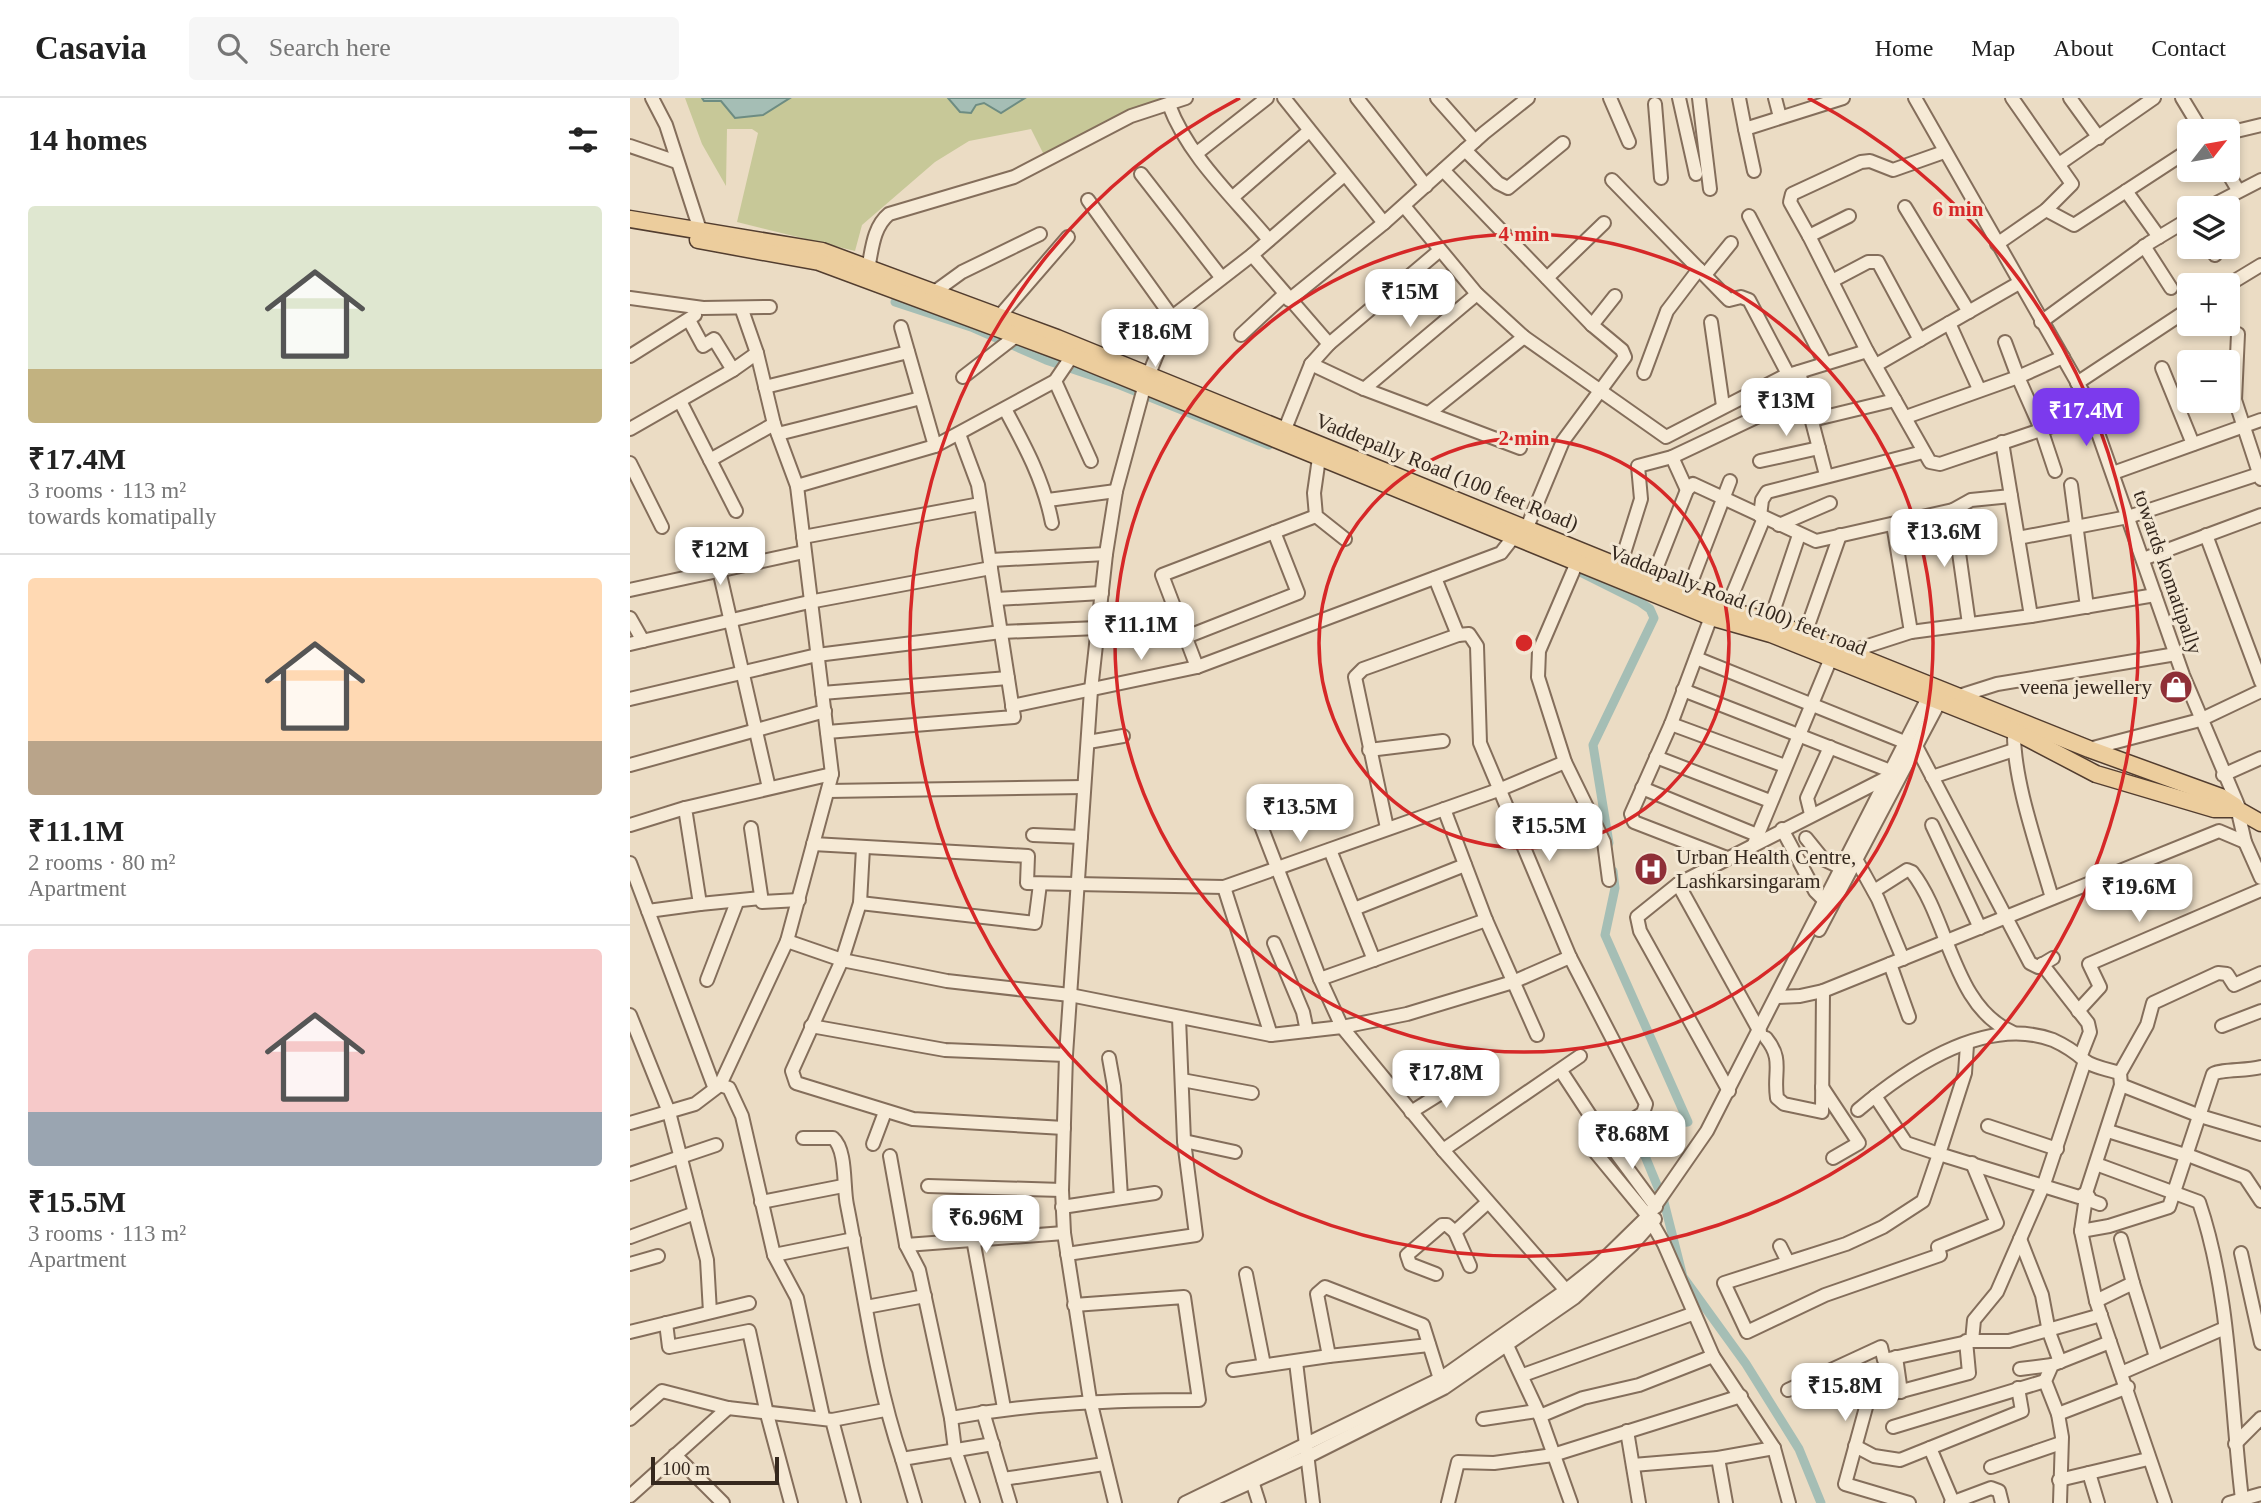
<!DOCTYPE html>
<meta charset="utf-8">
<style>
body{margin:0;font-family:"Times New Roman",serif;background:#f6f6f6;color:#222;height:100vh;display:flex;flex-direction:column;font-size:26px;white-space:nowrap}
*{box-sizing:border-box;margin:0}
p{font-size:23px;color:#767676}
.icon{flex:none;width:38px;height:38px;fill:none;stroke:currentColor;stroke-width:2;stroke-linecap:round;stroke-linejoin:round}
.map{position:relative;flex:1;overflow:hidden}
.side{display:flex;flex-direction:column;background:#fff;width:630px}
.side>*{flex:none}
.needle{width:46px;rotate:59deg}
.buttons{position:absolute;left:1547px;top:21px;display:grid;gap:14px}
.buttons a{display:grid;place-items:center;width:63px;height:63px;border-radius:7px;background:#fff;box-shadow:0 4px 10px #0003;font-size:35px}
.scale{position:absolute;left:21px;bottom:18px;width:128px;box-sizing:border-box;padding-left:7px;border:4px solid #35281e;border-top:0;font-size:19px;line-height:24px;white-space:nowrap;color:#35281e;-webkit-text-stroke:5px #f3e7d3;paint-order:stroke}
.price{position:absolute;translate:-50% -60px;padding:0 16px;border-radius:14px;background:#fff;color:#222;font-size:23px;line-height:46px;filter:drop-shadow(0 2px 4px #0008)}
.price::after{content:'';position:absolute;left:50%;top:42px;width:21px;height:16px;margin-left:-10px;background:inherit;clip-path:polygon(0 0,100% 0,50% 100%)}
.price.current{background:#7c3aed;color:#fff}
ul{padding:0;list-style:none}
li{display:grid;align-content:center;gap:14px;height:371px;padding:0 28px}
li+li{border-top:2px solid #e0e0e0}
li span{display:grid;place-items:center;height:217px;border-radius:7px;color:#555}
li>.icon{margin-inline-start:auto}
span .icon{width:126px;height:126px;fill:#fffc;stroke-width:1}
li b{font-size:30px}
h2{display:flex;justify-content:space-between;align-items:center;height:84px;padding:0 28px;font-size:30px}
header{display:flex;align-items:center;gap:42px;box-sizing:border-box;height:98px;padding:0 35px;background:#fff;border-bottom:2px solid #e0e0e0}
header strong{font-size:33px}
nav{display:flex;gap:38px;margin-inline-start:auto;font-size:24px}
.search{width:490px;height:63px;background:#f6f6f6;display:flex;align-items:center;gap:18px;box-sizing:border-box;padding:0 24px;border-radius:7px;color:#767676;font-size:26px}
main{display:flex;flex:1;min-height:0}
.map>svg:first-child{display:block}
.green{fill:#c7c898}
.water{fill:#a5beb5;stroke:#6d8c82;stroke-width:2}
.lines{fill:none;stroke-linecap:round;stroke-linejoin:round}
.canal{stroke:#a5beb5;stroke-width:9}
.minor-casing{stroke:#846e5b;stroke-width:16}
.major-casing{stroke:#523d2f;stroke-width:19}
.minor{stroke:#f6ead6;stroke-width:12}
.major{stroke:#eccd9d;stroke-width:16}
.ring{fill:none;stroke:#d62828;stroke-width:3.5}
.labels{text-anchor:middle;stroke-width:6;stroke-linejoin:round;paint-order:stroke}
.street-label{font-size:21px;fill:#35281e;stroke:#f3e7d3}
.poi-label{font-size:21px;fill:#35281e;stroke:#f3e7d3;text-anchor:end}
.centre{fill:#d62828;stroke:#f3e7d3;stroke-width:3.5}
.ring-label{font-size:21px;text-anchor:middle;font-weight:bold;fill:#d62828;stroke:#f3e7d3;stroke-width:6;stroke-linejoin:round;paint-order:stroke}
</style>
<header>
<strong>Casavia</strong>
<div class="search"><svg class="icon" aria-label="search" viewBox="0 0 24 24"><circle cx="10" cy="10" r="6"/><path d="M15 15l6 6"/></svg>Search here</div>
<nav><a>Home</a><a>Map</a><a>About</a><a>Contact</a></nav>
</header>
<main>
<section class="side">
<h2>14 homes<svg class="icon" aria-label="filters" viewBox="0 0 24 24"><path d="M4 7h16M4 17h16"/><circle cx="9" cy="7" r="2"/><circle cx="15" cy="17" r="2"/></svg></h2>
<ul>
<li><span style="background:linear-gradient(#dfe7d0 75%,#c2b280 0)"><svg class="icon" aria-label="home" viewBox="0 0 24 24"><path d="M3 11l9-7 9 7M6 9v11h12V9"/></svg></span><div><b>₹17.4M</b><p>3 rooms · 113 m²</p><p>towards komatipally</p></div></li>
<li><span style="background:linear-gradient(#ffd9b3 75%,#b9a48a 0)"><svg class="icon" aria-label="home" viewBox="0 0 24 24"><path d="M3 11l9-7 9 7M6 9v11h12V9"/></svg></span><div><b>₹11.1M</b><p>2 rooms · 80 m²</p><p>Apartment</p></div></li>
<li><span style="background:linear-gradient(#f6c9c9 75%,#9aa5b1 0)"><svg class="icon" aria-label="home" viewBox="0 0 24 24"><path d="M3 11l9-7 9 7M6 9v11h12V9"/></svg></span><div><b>₹15.5M</b><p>3 rooms · 113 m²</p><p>Apartment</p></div></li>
</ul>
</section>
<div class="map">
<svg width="1631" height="1405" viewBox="0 0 1631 1405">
<rect width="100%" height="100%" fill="#ebdcc4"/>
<path class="green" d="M55 0H541L457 33 414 57 401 31 339 43 305 64 232 127 225 153 107 124 128 35 122 31H97L96 88 72 46Z"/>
<g class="water">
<path d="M72 0H160L133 17 105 20 91 3H74Z"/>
<path d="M318 0H395L371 15 354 5 346 7 341 15 330 14Z"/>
</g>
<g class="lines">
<g class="canal">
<path d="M265 204 341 229 416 262 490 287 639 347"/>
<path d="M944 471 1010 504 1020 511 1024 520 963 647 979 745"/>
<path d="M983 773 985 790 975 837 1058 1024 1003 1029 1034 1104 1053 1179 1116 1266 1169 1351 1191 1405"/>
</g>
<defs>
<g id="minor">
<path d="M22 0 36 27 70 132"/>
<path d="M654 0 754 125"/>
<path d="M727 0 796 88"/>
<path d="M807 0 845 43"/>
<path d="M980 0 999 44"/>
<path d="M1049 0 1066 76"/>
<path d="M1069 0 1080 91"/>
<path d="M1109 0 1115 31 1213 0"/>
<path d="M1145 0 1150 19"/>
<path d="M1285 0 1455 298 1553 577 1608 707"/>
<path d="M1440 0 1469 40"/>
<path d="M1552 0 1572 33"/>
<path d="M1025 6 1031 80"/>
<path d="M539 7C558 58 604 100 639 142"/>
<path d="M1115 31 1124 73"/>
<path d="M1598 35 1631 27"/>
<path d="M0 48 47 64"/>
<path d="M835 52 868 85 878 90 933 45"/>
<path d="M567 55 637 0"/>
<path d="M1429 66 1524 0"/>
<path d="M813 72 962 227 992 252 995 259 933 343 893 439"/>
<path d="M1596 72 1608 92"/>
<path d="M511 76 591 179"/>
<path d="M1496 93 1529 139"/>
<path d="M603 99 679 33"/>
<path d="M458 102 542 219 515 286 486 393 476 456 461 592 436 957 432 1092 434 1135 460 1302 485 1405"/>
<path d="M774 108 847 196 894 239 1036 339 1158 276 1119 202 1111 199 1099 202 1095 198 982 82"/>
<path d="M1275 109 1339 214"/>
<path d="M1577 110 1631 82"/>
<path d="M1416 112 1444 127 1559 52"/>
<path d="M1119 118 1195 265"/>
<path d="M1219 118 1179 138 1237 253 1300 364 1310 366 1461 315"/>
<path d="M1179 138 1160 104 1162 96 1231 64 1240 63 1263 72 1314 54"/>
<path d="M1367 146 1416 112 1442 86 1382 0"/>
<path d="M1514 148 1541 190"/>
<path d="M1580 149 1585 157"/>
<path d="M622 157 699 246"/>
<path d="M238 171C242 152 243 129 259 116L384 79 501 18 556 0"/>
<path d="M1075 177 1101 145"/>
<path d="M917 180 974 125"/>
<path d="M1202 183 1238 164H1248L1290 242"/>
<path d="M1598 187 1631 167"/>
<path d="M303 195 332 174 410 136"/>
<path d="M0 200 73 210 140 209"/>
<path d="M659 202 754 125 854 35 898 0"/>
<path d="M112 212 127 255 144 326 167 388 202 676 157 843 90 987 99 990 112 1018 144 1157 167 1200 193 1319"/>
<path d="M542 219 622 157 713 78"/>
<path d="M368 220 438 139"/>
<path d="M59 222 73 248 84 241 103 272 127 255"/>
<path d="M1081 224 1093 308"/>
<path d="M1411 224 1519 145 1559 121"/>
<path d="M1319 225 1349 291"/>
<path d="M962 227 985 198"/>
<path d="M271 229 305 348"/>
<path d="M1608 236 1605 302 1631 381"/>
<path d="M611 237 655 196"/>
<path d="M0 258 65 217"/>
<path d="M681 266 734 291 890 350"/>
<path d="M1246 267 1389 185"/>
<path d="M1532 270 1563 346"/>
<path d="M1169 274 1196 377"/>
<path d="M1014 275 1037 213 1069 171"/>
<path d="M1162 276 1237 253"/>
<path d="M333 279 386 238"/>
<path d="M425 283 461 363"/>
<path d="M1447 285 1559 211"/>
<path d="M135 289 278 254"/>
<path d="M734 291 847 196"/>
<path d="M50 303 106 413"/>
<path d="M375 311C395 348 414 383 422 425"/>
<path d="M799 315 894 239"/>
<path d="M1276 319 1388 279 1375 244"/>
<path d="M1182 322 1265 302"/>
<path d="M0 331 103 272"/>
<path d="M655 331 681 266 699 246 809 153"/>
<path d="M148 336 291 300"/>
<path d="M1372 344 1401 518"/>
<path d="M1042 359 1057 392"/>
<path d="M689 360 684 395 686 418 715 441"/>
<path d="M80 362 144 326"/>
<path d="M1130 363 1189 350"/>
<path d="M0 365 32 429"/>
<path d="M1425 373 1411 331 1388 279 1433 259"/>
<path d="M1483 375 1631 322"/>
<path d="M1441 387 1457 509"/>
<path d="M167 388 305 348 425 283 442 258"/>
<path d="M418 402 486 393"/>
<path d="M1323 412 1339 526"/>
<path d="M1130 418 1132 402 1137 394 1293 354"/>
<path d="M1263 426 1281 534"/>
<path d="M1149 427 1200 405"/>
<path d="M1576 437 1631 584"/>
<path d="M173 439 350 406"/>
<path d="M1388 440 1498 419 1629 376"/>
<path d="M1513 461 1631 417"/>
<path d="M361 462 476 456"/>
<path d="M948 462 909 553 908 579 935 664 974 744 979 782"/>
<path d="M990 468 1011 401 1008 368 1042 359 1152 307 1153 296 1147 283"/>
<path d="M89 472 139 690"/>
<path d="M805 480 828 537"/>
<path d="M1022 481 1057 392 1063 386 1186 443 1323 412 1341 402 1381 398"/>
<path d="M0 492 174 454"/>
<path d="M1057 495 1100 383"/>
<path d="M366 501 472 495"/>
<path d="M1096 512 1134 420"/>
<path d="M1081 519 1041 626 1001 716 1004 724 1097 760"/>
<path d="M0 520 13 543"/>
<path d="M1140 523 1169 437"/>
<path d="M1175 536 1210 437"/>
<path d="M556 539 668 495 644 434"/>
<path d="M0 546 179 504 361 470"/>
<path d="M1219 554 1281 534 1401 518 1525 497"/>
<path d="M1066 560 1277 645"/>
<path d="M567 569 532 477 686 418"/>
<path d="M1053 592 1263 674"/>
<path d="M192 595 378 580"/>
<path d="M1326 599 1367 586 1546 556"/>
<path d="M0 601 187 557 371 534 468 530"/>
<path d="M382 608 567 569 871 455 885 437"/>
<path d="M1041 626 1155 668"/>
<path d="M1384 633C1383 682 1408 751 1422 800"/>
<path d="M197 634 384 619 348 387 329 336"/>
<path d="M458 644 493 638"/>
<path d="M1286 648 1400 865 1408 869 1423 860"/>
<path d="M1459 651 1570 622 1631 593"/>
<path d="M739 652 813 643"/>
<path d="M1026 659 1140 703"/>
<path d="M0 667 195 613"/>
<path d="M1593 677 1631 660"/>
<path d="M1302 679 1384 652"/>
<path d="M1012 690 1127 737"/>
<path d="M198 693 454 689"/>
<path d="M814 711 856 822 907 937"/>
<path d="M1608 714 1615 744 1631 780"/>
<path d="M1181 716 1177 700 1200 649"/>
<path d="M0 727 55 710"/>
<path d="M1302 727 1350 830"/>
<path d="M631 728 690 881 712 929 813 1052 941 1198"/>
<path d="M121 730 132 804 169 802"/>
<path d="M757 730 725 579 733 571 828 537 839 536 847 548 850 645 940 859 1016 1006 1013 1015 975 1040 1026 1109"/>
<path d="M1152 731 1185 793 1195 803"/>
<path d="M403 737 451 739"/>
<path d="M1176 740 1193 761 1212 770"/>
<path d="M183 746 398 758 397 785 594 789 871 691 935 664"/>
<path d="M1124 746 1201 560"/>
<path d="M233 750 230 805 212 862 162 973 166 985 283 1021 434 1030"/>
<path d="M700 752 744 862"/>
<path d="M1227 763 1248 801 1273 861"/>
<path d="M0 765 83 986 90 987"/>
<path d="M1048 786 1130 934"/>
<path d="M594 789 641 937"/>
<path d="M1244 793 1277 772 1282 774C1319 821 1323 909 1382 934"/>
<path d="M230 805 405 825 410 786"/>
<path d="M70 806 131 800"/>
<path d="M724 811 835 767"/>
<path d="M18 813 70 806 55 710 202 676"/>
<path d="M1189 832 1313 597"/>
<path d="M157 843 212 862 317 883 440 897 641 937 712 929 777 916 883 884 940 859"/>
<path d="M644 845 673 914 677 933"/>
<path d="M1260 866 1279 919"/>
<path d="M1412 866 1458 925 1460 934 1451 957"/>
<path d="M690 881 856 822"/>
<path d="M77 882 107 804"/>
<path d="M1146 899 1170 898 1193 893 1589 733 1615 744"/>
<path d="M1448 913 1470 889 1459 866 1631 792"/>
<path d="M0 917 39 1014 77 1162 80 1214"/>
<path d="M181 928 315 952 436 957"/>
<path d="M1592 928 1631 913"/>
<path d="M1136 940C1154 962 1143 974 1147 1000L1154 1006 1192 1014 1193 893"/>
<path d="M1337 947 1335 975 1309 1056 1449 1099 1456 1095 1459 1099"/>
<path d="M479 960 484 988 491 1099"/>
<path d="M931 973 975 1040"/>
<path d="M552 982 622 995"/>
<path d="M1491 987 1570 1018 1631 1036"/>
<path d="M1192 989 1229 1045 1203 1060"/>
<path d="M1099 993 1010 833 1007 819 1048 786 1262 677"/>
<path d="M1245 998 1276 1045 1309 1056 1293 1103 1253 1129 1216 1146 1094 1185 1117 1234 1195 1197 1310 1157 1308 1149 1367 1125 1342 1065"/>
<path d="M1228 1012C1278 970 1355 917 1423 942 1434 947 1445 954 1454 962 1462 969 1480 972 1490 975"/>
<path d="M781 1014 832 982"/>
<path d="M0 1025 65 1006 90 987"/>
<path d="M1358 1028 1427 1051"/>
<path d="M1478 1033 1555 1057"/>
<path d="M173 1040H203C217 1052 213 1089 217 1107 234 1192 244 1279 272 1361"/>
<path d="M554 1043 605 1054"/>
<path d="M243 1046 255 1014"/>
<path d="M961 1049 1018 1118 1034 1146 1083 1258 1144 1350 1159 1405"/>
<path d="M813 1052 950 958"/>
<path d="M1555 1056 1615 1079 1631 1103"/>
<path d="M260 1058 276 1147 289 1172 321 1320C404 1305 485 1302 569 1302L554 1199 444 1207"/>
<path d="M1466 1066 1569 1104C1601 1198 1600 1303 1612 1401"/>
<path d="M0 1076 86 1047"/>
<path d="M298 1088 432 1092"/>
<path d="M1456 1095 1491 987 1490 975 1517 927 1523 905 1588 875 1597 876 1604 887 1631 875"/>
<path d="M1459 1102 1470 1106"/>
<path d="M131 1104 213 1088"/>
<path d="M1455 1106 1451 1133 1466 1203 1535 1405"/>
<path d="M432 1109 525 1095"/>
<path d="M1451 1133 1479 1128 1539 1109 1583 976C1591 971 1617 973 1631 969"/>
<path d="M825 1134 840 1168"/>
<path d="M0 1139 65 1115"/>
<path d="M343 1141 374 1310"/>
<path d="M1390 1141 1412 1197 1419 1234 1430 1264"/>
<path d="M1491 1141 1503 1185"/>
<path d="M276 1147 434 1135"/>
<path d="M1150 1148 1158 1164"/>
<path d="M1611 1155 1631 1245"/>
<path d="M437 1156 566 1137 554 1043 549 920"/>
<path d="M144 1157 224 1141"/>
<path d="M0 1166 28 1158"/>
<path d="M616 1176 634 1267"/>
<path d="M806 1176 780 1166 777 1157 812 1127H817L825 1134 858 1104"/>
<path d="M1466 1203 1503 1185 1526 1259"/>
<path d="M236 1209 295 1198"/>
<path d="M36 1225 39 1249 119 1233 137 1316 161 1405"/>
<path d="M0 1234 119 1205"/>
<path d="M874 1241 910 1318 941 1405"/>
<path d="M1342 1243H1379L1471 1217"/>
<path d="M699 1258 799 1247"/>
<path d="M1266 1259 1271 1294"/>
<path d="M666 1264 683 1405"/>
<path d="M1390 1271 1422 1267"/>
<path d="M603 1272 699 1258 687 1196 695 1189 793 1227 810 1281"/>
<path d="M1491 1275 1595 1230"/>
<path d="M893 1277 1062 1216"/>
<path d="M1158 1292 1251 1249 1254 1262 1342 1243 1344 1222 1367 1194 1414 1086 1455 963"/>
<path d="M353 1314 380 1405"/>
<path d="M1428 1316 1498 1289"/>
<path d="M910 1318 953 1300 1009 1287 1083 1258"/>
<path d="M321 1320 325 1352 343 1405"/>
<path d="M0 1321 32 1293 98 1310 202 1322 224 1405"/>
<path d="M853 1321 907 1313"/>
<path d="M202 1322 255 1312"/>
<path d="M1263 1329 1415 1283"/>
<path d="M997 1333 1009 1405"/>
<path d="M1605 1346 1631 1320"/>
<path d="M1225 1348 1244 1358 1270 1362 1392 1313 1388 1290"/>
<path d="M1300 1350 1323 1404"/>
<path d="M45 1357 93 1405"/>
<path d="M1088 1360 1096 1405"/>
<path d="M1003 1367 1088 1360 1144 1350"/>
<path d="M1361 1369 1431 1345"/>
<path d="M1459 1375 1468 1405"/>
<path d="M373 1381 474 1366"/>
<path d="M1429 1382 1518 1361"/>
<path d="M622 1383 629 1405"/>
<path d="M0 1398 98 1310"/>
<path d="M285 1405 272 1361 363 1346"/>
<path d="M555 1405 810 1281 935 1193 969 1166 1018 1118 1077 1033 1302 592"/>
<path d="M575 1405 679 1358 814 1290 944 1200 1003 1146 1025 1121"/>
<path d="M818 1405 828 1364 864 1365 923 1357 1111 1298"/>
<path d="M1279 1405 1215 1386 1238 1302 1339 1275 1336 1243"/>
<path d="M1321 1405 1361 1390 1369 1393 1372 1405"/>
<path d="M1430 1405 1432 1339 1428 1316 1415 1283 1422 1267 1480 1244"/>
<path d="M1599 1405 1631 1396"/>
</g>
<g id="major">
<path d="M0 121 192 153 427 240 1096 512 1140 523 1459 651 1591 699 1605 708"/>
<path d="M68 142 189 164 442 258 1081 519 1141 536 1384 633 1466 676 1584 711H1605"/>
<path d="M1610 713 1631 725"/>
</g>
</defs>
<use href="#minor" class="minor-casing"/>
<use href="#major" class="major-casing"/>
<use href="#minor" class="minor"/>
<use href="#major" class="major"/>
</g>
<g class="ring">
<circle cx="894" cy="545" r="205"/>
<circle cx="894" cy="545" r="409"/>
<path d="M1178 0A614 614 0 1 1 610 0"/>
</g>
<defs>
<symbol id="shop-disc" viewBox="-11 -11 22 22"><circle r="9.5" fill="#8f2f37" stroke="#f3e7d3"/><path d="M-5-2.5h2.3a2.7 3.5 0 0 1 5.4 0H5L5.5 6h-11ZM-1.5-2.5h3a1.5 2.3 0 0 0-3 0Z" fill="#fff"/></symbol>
<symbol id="hospital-disc" viewBox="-11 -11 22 22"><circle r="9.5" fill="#8f2f37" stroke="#f3e7d3"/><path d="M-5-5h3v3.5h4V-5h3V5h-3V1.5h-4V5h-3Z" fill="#fff"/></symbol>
</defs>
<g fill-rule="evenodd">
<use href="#shop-disc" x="1527" y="570" width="38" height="38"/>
<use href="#hospital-disc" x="1002" y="752" width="38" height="38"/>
</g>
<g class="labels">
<g class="street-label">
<text transform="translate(817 374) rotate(22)" y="7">Vaddepally Road (100 feet Road)</text>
<text transform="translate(1538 474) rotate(71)" y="7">towards komatipally</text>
<text transform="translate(1108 502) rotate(21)" y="7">Vaddapally Road (100) feet road</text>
</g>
<g class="poi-label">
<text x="1522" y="596">veena jewellery</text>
<text x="1046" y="766" text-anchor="start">Urban Health Centre,<tspan x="1046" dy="24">Lashkarsingaram</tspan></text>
</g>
</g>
<circle cx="894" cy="545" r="10" class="centre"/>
<g class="ring-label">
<text x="1328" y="118">6 min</text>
<text x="894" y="143">4 min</text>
<text x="894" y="347">2 min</text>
</g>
</svg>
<div class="buttons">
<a><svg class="needle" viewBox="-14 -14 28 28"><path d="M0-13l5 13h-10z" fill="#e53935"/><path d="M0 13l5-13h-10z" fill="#767676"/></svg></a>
<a><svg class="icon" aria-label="layers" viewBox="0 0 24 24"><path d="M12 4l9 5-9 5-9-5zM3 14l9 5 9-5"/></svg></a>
<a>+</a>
<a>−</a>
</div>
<div class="scale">100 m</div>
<b class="price" style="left:780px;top:231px">₹15M</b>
<b class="price" style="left:525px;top:271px">₹18.6M</b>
<b class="price" style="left:1156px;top:340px">₹13M</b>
<b class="price current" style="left:1456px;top:350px">₹17.4M</b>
<b class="price" style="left:1314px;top:471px">₹13.6M</b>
<b class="price" style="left:90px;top:489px">₹12M</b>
<b class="price" style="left:511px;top:564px">₹11.1M</b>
<b class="price" style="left:670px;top:746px">₹13.5M</b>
<b class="price" style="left:919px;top:765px">₹15.5M</b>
<b class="price" style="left:1509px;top:826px">₹19.6M</b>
<b class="price" style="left:816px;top:1012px">₹17.8M</b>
<b class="price" style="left:1002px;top:1073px">₹8.68M</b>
<b class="price" style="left:356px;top:1157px">₹6.96M</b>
<b class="price" style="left:1215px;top:1325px">₹15.8M</b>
</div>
</main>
